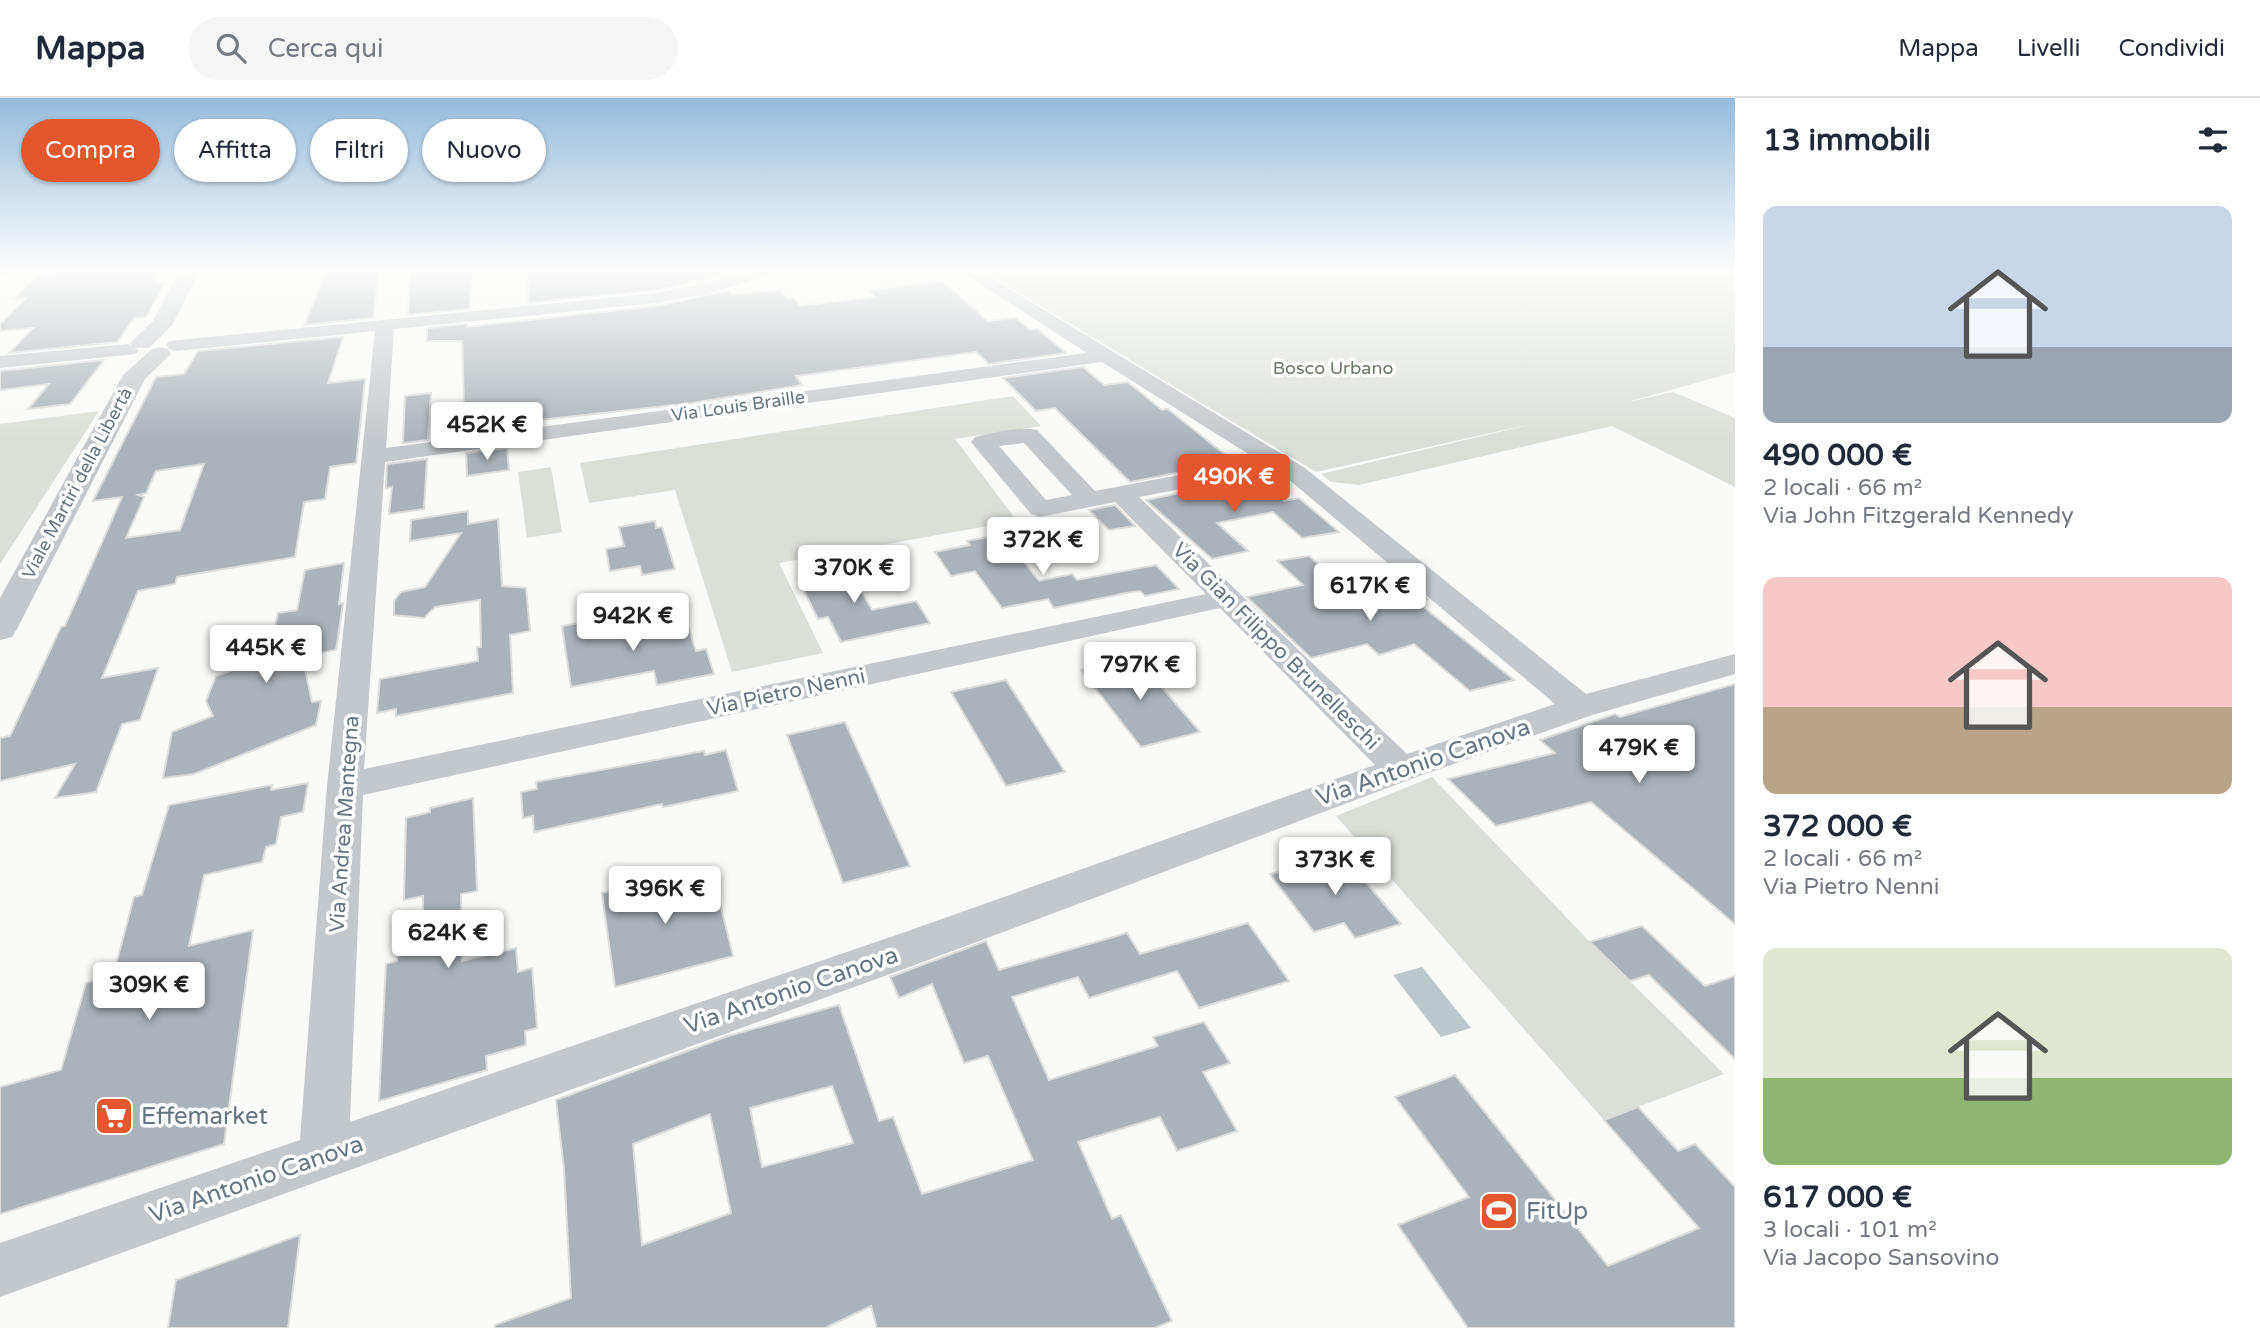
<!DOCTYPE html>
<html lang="it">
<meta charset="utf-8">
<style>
body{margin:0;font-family:"Varela Round",sans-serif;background:#f6f6f7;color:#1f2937;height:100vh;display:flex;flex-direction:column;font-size:26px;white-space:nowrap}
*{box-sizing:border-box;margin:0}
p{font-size:23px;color:#747a83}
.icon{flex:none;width:38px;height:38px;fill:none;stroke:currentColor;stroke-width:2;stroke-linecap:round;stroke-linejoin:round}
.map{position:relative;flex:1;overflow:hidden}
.drawer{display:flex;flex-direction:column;background:#fff;width:525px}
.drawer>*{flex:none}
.hud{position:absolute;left:21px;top:21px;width:665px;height:63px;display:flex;gap:14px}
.price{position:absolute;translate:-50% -60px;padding:0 16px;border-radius:7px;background:#fff;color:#222;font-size:23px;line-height:46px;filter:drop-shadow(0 2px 4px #0008)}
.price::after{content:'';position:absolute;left:50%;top:42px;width:21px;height:16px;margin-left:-10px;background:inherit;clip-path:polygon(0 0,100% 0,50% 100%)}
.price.active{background:#e4572e;color:#fff}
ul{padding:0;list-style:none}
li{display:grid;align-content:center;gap:14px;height:371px;padding:0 28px}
li span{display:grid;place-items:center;height:217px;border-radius:14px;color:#555}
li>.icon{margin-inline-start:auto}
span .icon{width:126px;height:126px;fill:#fffc;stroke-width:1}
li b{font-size:30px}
h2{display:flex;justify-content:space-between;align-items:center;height:84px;padding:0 28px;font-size:30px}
.chip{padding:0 24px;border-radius:32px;background:#fff;box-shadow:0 2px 5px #0004;font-size:24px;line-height:63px}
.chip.active{background:#e4572e;color:#fff}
header{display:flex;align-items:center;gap:42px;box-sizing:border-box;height:98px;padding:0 35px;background:#fff;border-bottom:2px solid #e0e1e3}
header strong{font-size:33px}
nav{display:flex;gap:38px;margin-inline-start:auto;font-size:24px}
.search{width:490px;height:63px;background:#f6f6f7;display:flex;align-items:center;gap:18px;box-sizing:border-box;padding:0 24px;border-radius:38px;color:#747a83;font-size:26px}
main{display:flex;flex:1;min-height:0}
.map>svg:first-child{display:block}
.green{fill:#dadfd7}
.water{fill:#bbc7cb}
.building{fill:#aab3b9;stroke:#dcdcda;stroke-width:2;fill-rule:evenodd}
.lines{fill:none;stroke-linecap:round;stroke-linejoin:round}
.minor{fill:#c3c8cc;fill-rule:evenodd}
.tertiary{fill:#c3c8cc;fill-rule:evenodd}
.labels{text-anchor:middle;stroke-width:7;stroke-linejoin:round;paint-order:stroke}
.far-park-label{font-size:18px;fill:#687a64;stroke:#fff}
.far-street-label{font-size:18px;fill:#657683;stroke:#fff}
.street-label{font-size:21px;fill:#657683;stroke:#fff}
.near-street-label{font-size:24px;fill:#657683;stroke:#fff}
.near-poi-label{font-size:24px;fill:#657683;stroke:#fff;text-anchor:start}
</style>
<header>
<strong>Mappa</strong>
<div class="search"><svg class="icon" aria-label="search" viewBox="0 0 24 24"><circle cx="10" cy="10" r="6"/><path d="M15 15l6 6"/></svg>Cerca qui</div>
<nav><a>Mappa</a><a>Livelli</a><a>Condividi</a></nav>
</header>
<main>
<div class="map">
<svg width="1735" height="1230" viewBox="0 0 1735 1230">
<rect width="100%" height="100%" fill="#fafaf8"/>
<g class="green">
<path d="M979 171H1735V274L1624 305 1673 294 1735 320V389L1612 328 1359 387 1331 384 1321 376 1532 326 1316 374Z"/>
<path d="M1013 298 1041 328 955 341 1017 423 779 465 823 555 732 574 675 392 589 405 580 365Z"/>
<path d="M99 313 0 466V326Z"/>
<path d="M551 369 562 434 527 440 518 374Z"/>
<path d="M1432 679 1590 844 1724 976 1604 1022 1336 718Z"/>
</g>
<path class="water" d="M1422 869 1471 930 1441 939 1393 877Z"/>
<g class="building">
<path d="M58 171H162L154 184 165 185 146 219 134 220 117 244 9 255 33 230 0 233V226L26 200 14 201 37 177 53 176Z"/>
<path d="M328 171H380L373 220 304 227Z"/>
<path d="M410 171H473L469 211 408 217Z"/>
<path d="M528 171H720L722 177 657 192 528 205Z"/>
<path d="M943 183 987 223 1015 220 1030 232 1038 231 1066 255 989 266 976 254 796 278 802 287 692 305 504 326 505 331 465 337 462 243H427V230L467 226V229L657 208 729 192 731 197 780 192 787 201 794 200 800 208 875 199 868 192Z"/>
<path d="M343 239 328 285 365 281 356 365 330 369 325 401 304 404 295 459 177 479 175 486 138 493 102 580 158 570 140 622 122 626 96 694 55 700 75 666 0 683V640L10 638 61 529 65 528 122 399 93 403 156 279 184 276 198 253ZM204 366 180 432 126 440 144 399 138 397 146 395 156 373Z"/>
<path d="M104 262 70 306 28 311 49 286 0 292V273Z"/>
<path d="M1083 269 1104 287 1128 284 1162 312 1168 311 1234 364 1130 384 1055 310 1036 313 1003 280Z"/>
<path d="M431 295 428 342 403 345 405 298Z"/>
<path d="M507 350 509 372 467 378 466 355Z"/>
<path d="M427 361 424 411 389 416 392 389 386 390 387 366Z"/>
<path d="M1257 379 1284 403 1299 400 1339 434 1302 440 1273 414 1217 425 1248 453 1212 461 1146 402Z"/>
<path d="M1115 407 1135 428 1109 432 1089 412Z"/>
<path d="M468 413V426L498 421 502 488 526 490 530 533 510 537 513 595 396 618V611L377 615 380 581 478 563 477 549H481L480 502 435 509 424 520 394 517V503L401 494 425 489 461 435 410 443 411 422Z"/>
<path d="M655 423 656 430 662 429 675 471 642 477 640 468 610 473 606 451 624 448 619 429Z"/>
<path d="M1002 436 1039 483 1072 476 1077 482 1156 467 1179 491 1145 498 1140 493 1131 494 1054 510 1048 501 1002 510 975 473 951 478 935 454 970 447 967 443Z"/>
<path d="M1309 458 1350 494 1403 482 1427 501 1417 504 1514 582 1470 593 1414 546 1379 557 1367 546 1311 560 1247 499 1303 487 1277 463Z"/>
<path d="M844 464 872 512 916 503 930 525 841 544 828 519 818 521 798 481 806 480 802 472Z"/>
<path d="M344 465 339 506 343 505 336 552 302 558 312 604 321 603 316 627 194 676 163 680 172 634 213 618 206 603 216 578 268 560 278 515 297 512 305 472Z"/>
<path d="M607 520 610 536 686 522 696 553 706 551 714 576 657 587 654 573 571 589 562 528Z"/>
<path d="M1136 559 1200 634 1141 649 1081 572Z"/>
<path d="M1006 582 1065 674 1006 688 951 594Z"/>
<path d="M1735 586V826L1591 704 1496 728 1448 681 1555 655 1540 642 1615 616 1620 619Z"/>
<path d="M845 624 910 768 843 785 787 637Z"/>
<path d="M726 652 738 693 663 709 662 706 534 734 533 718 523 720 521 694 537 691 536 684 704 653 705 657Z"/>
<path d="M308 685 303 714 281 719 276 746 266 749 262 764 204 777 189 848 253 832 224 1046 0 1116V989L61 972 86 885 113 878 134 799 142 797 169 707 272 687 271 692Z"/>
<path d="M473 700 477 793 461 796 462 863 516 850 518 874 532 870 537 930 525 933 526 947 486 958 487 972 379 1003 386 866 397 863V855L423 849V798L404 802 406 720 430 714V710Z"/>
<path d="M1343 757 1401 826 1355 840 1344 825 1314 834 1270 776Z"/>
<path d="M711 769 733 858 615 889 602 795Z"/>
<path d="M1248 825 1289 883 1199 910 1177 873 1089 900 1078 879 1012 899 1049 982 1158 948 1153 939 1204 924 1230 965 1203 974 1237 1033 1177 1053 1160 1019 1078 1044 1112 1121 1121 1117 1172 1223 1154 1230H877L871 1208 825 1230H495V1227L571 1200 564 1071 556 1002 728 938 839 907 879 1023 893 1019 922 1096 1033 1062 988 958 964 965 932 886 899 900 890 879 986 843 999 872 1127 835 1140 856ZM832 988 853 1045 762 1069 750 1010ZM710 1016 731 1115 642 1147 633 1046Z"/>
<path d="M1642 828 1705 888 1735 878V961L1649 877 1630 883 1590 844Z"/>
<path d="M1455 977 1608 1168 1699 1130 1604 1022 1638 1009 1678 1053 1695 1046 1735 1089V1230H1468L1398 1127 1469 1099 1395 999Z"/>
<path d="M300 1137 288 1230H168L176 1182Z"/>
</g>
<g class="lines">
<g class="minor">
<path d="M0 171H26L18 176 0 177Z"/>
<path d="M750 171H775L773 175 712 195 657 205 394 231 386 350 1087 255 957 171H977L1305 370 1586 596 1735 556V576L1592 617 1414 680 923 864 0 1199V1145L300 1042 327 688 375 233 176 253 169 251 166 247 169 243 657 195 703 186ZM1102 264 1258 362 1095 393 1037 332C1019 328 993 335 975 339L971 344 1031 416 1040 419 1115 404 1206 496 364 671 385 364ZM1024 345 1072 397 1046 402 999 348ZM1276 373 1287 380 1555 606 1407 656 1139 399ZM1220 510 1375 667 908 833 350 1024 363 697Z"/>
<path d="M129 246 139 252 136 256 0 270V258Z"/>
</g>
<g class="tertiary">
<path d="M180 171H200L173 226 149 250H133L130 245 153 223Z"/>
<path d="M160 249 168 251 171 256 145 281 17 531 12 539 0 542V500L123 277 152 251Z"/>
</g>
</g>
<linearGradient id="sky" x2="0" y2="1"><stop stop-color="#96bcdc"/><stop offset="0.5" stop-color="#fdfdfc"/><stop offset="1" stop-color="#fdfdfc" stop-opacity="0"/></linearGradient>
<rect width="1735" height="343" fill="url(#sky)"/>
<defs>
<symbol id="supermarket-square" viewBox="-11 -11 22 22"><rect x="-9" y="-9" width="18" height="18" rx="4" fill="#e4572e" stroke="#fff"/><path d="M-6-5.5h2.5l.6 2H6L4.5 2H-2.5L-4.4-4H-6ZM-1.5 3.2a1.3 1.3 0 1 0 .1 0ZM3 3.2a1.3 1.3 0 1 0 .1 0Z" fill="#fff"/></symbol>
<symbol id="stadium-square" viewBox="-11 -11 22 22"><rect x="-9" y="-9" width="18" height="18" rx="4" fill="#e4572e" stroke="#fff"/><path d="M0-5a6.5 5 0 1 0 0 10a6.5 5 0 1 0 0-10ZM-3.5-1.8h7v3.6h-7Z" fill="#fff"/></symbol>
</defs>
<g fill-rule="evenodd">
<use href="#supermarket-square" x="92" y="996" width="44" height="44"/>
<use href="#stadium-square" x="1477" y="1091" width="44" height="44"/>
</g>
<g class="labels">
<g class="far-park-label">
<text x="1333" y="276">Bosco Urbano</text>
</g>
<g class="far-street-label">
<text transform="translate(738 308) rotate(-8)" y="6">Via Louis Braille</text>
<text transform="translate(77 385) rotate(-62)" y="6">Viale Martiri della Libertà</text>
</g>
<g class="street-label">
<text transform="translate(1276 548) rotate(45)" y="7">Via Gian Filippo Brunelleschi</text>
<text transform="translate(786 594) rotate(-12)" y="7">Via Pietro Nenni</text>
<text transform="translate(344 726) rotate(-86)" y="7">Via Andrea Mantegna</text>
</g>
<g class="near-street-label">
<text transform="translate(1423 664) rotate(-19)" y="8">Via Antonio Canova</text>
<text transform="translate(791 892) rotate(-19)" y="8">Via Antonio Canova</text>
<text transform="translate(256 1081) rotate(-19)" y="8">Via Antonio Canova</text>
</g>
<g class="near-poi-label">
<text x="141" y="1026">Effemarket</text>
<text x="1526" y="1121">FitUp</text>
</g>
</g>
</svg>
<b class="price" style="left:487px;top:364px">452K €</b>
<b class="price active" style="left:1234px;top:416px">490K €</b>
<b class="price" style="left:1043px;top:479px">372K €</b>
<b class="price" style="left:854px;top:507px">370K €</b>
<b class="price" style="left:1370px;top:525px">617K €</b>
<b class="price" style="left:633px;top:555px">942K €</b>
<b class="price" style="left:266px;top:587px">445K €</b>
<b class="price" style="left:1140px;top:604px">797K €</b>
<b class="price" style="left:1639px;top:687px">479K €</b>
<b class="price" style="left:1335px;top:799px">373K €</b>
<b class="price" style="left:665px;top:828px">396K €</b>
<b class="price" style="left:448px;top:872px">624K €</b>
<b class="price" style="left:149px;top:924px">309K €</b>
<div class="hud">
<a class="chip active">Compra</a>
<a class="chip">Affitta</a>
<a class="chip">Filtri</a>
<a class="chip">Nuovo</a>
</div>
</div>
<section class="drawer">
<h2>13 immobili<svg class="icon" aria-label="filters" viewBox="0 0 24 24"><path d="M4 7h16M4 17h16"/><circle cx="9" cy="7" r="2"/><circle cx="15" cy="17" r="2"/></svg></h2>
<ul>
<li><span style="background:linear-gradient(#c9d6e8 65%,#9aa5b1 0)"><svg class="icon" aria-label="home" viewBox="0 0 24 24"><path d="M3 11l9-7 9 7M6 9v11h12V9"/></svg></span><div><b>490 000 €</b><p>2 locali · 66 m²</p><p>Via John Fitzgerald Kennedy</p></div></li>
<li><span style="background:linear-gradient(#f6c9c9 60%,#b9a48a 0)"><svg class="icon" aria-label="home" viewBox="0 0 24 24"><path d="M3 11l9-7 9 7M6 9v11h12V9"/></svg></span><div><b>372 000 €</b><p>2 locali · 66 m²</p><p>Via Pietro Nenni</p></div></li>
<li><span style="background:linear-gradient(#dfe7d0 60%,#8fb573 0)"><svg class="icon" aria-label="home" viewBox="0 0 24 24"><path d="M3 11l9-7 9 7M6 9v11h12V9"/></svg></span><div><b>617 000 €</b><p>3 locali · 101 m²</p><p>Via Jacopo Sansovino</p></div></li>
</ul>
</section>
</main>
